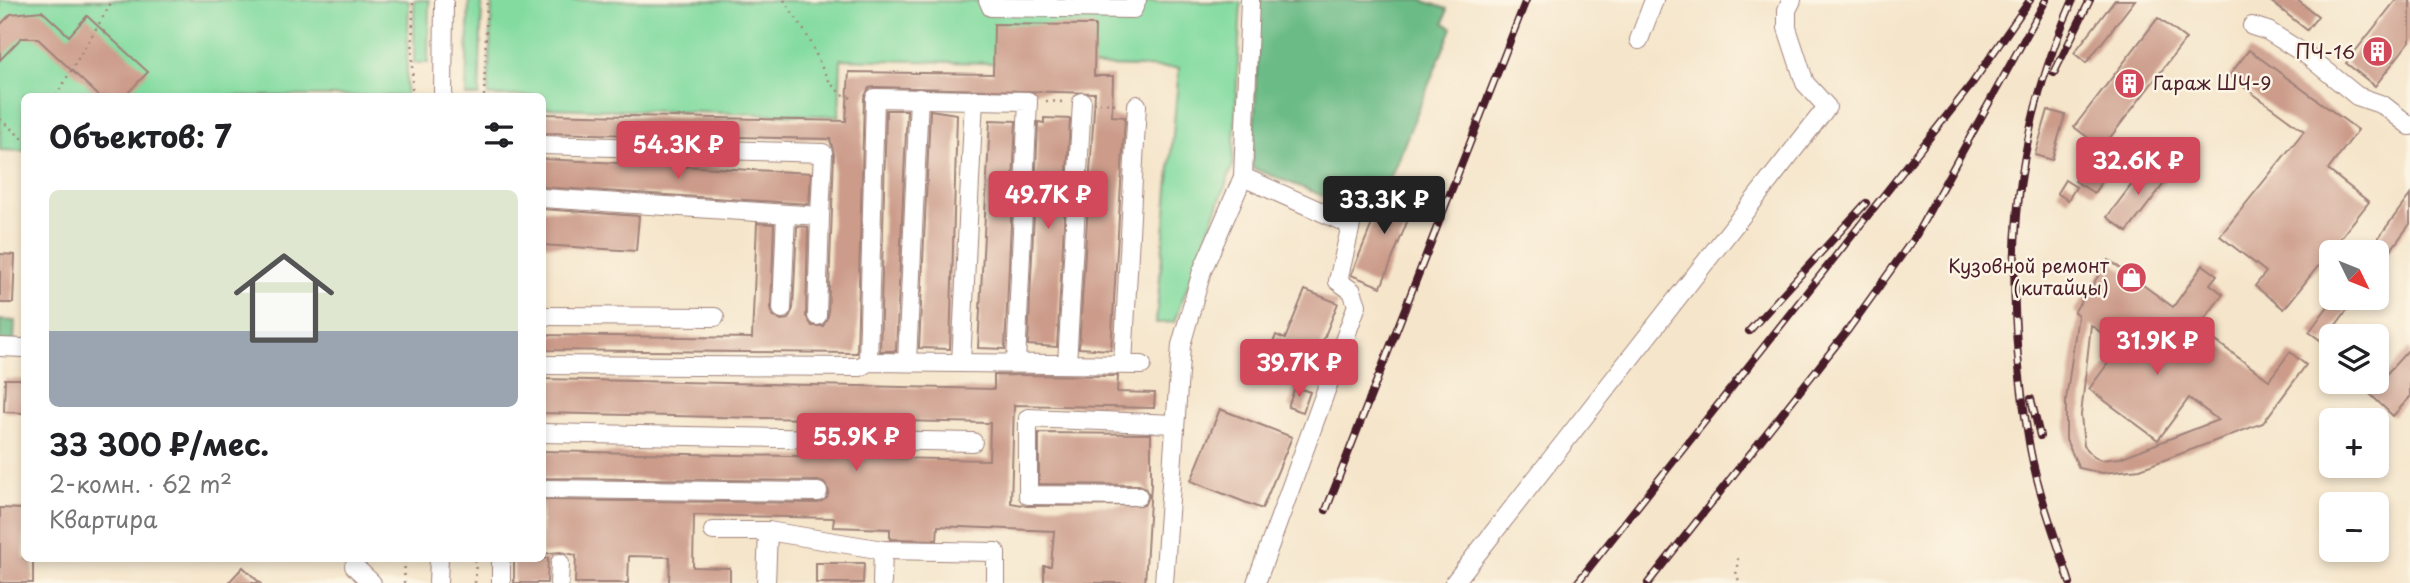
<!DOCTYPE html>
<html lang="ru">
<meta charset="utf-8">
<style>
body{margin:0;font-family:"Playpen Sans",sans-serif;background:#f6f6f6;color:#202124;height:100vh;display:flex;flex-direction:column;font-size:26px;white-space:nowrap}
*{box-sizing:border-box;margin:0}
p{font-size:23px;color:#757577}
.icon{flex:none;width:38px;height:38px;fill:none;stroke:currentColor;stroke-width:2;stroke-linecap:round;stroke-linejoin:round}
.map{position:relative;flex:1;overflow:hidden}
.sheet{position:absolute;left:21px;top:93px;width:525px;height:469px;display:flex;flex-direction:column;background:#fff;border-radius:10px;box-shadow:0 4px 10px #0003}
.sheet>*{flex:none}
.needle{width:46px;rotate:133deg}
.controls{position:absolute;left:2319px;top:240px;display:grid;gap:14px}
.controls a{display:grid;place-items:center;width:70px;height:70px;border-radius:10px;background:#fff;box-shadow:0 4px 10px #0003;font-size:35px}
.price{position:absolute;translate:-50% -60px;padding:0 16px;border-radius:7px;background:#d1495b;color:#fff;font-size:23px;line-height:46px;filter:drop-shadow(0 2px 4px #0008)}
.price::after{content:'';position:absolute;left:50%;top:42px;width:21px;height:16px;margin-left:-10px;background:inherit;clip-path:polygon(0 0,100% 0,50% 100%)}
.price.on{background:#222;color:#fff}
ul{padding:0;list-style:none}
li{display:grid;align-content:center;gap:14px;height:371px;padding:0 28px}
li span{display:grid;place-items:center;height:217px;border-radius:10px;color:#555}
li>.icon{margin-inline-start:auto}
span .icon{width:126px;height:126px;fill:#fffc;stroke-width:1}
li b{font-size:30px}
h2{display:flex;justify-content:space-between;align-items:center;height:84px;padding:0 28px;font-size:30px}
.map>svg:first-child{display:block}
.green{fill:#83dba0;stroke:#667d66;stroke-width:2}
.forest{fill:#6abb86;stroke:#5a6d58;stroke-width:2}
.building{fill:#cc9b8a;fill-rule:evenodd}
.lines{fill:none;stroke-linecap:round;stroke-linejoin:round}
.minor-casing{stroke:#a0827a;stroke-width:20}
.path{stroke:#a0827a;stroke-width:2.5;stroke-dasharray:2 5;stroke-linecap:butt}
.minor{stroke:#fff;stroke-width:18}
.rail-casing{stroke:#4a1f2b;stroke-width:8}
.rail{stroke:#fcf5e5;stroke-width:5;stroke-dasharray:16;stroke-linecap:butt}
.labels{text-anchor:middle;stroke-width:5;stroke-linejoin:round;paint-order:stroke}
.poi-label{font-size:19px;fill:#4a1f2b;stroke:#fcf5e5;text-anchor:end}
</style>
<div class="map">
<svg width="2410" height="583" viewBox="0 0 2410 583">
<rect width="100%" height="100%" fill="#fcf5e5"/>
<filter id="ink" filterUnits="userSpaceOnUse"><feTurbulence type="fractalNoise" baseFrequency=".0143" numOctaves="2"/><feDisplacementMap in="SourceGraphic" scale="14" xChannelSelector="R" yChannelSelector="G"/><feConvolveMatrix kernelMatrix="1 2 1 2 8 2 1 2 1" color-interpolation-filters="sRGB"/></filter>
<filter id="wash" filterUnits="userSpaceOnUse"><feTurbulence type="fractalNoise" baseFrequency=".00686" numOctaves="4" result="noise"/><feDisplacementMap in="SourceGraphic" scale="28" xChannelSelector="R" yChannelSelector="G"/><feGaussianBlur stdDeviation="1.57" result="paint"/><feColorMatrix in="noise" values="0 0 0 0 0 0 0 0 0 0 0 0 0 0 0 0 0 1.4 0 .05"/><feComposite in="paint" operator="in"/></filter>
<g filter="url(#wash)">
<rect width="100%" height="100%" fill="#f5e5ca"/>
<g class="green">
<path d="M0 0H409L406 96H24V151L0 150Z"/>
<path d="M414 0H429L428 63H414Z"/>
<path d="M469 0H482L479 96H466Z"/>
<path d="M492 0 1241 2 1233 165 1174 322 1156 323 1179 68 841 59 839 116 543 108 542 96H488Z"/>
</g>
<g class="forest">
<path d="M1260 0H1421L1447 9 1444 23 1452 28 1389 181 1386 182 1375 216 1252 168Z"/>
<path d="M0 320 15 321 14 342H0Z"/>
</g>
<g id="blocks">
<g class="building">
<path d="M2115 0H2135L2086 63 2074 53Z"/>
<path d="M2269 0H2297L2318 16 2307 30Z"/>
<path d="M2396 0H2410V41L2375 86 2346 63Z"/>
<path d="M42 11 69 36 87 16 148 72 125 96H99L37 38H21L0 60V25L11 14Z"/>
<path d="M2158 18 2186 39 2102 148 2074 127Z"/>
<path d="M994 24 1095 25 1094 76H1113L1112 116 1125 117 1111 350 1079 348 1095 93 875 87 869 88 864 98 857 353 542 350V335L752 338 757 223 774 224 771 309 772 315 781 320 788 319 793 309 797 226 808 227 806 316 812 326H823L828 316 834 154 830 139 542 133V114L846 121 849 72 993 74Z"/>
<path d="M2249 50 2358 130 2328 170 2369 202 2284 309 2255 286 2266 272 2220 236 2304 131 2229 76Z"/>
<path d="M886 110H907L896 351H880Z"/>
<path d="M930 110 957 114 950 349 919 348Z"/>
<path d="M2048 110 2065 115 2052 160 2035 155Z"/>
<path d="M1044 118 1070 119 1057 347 1028 345 1038 122 1044 123Z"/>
<path d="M990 120 1016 121 1005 349 978 348Z"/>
<path d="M542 159 811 173 809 204 542 187Z"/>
<path d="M2090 159 2109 171 2094 193 2075 181Z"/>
<path d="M2149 162 2169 177 2127 232 2107 217Z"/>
<path d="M2065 180 2076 187 2068 200 2057 193Z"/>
<path d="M1388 185 1417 197 1381 287 1351 275Z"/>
<path d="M2410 195V224L2376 270V252H2368Z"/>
<path d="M542 209 639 216 636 251 542 245Z"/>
<path d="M0 254 15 255 13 303H0Z"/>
<path d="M2109 260 2173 307 2203 265 2217 275 2210 284 2223 294 2198 328 2269 380 2290 352 2306 365 2263 423 2140 469 2102 473 2079 468 2066 440V400L2078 315 2074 312ZM2091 325 2120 347 2089 389 2158 440 2189 398 2218 420 2120 458 2101 460 2094 457 2084 446 2081 415Z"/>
<path d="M1305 290 1338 303 1306 383 1264 366 1276 335 1285 339Z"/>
<path d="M2334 298H2356L2323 342 2309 332Z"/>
<path d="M2410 348V397L2393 416 2369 393Z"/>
<path d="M994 375 1118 376 1117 392 1155 393 1154 408 1014 405 1011 503 1027 506 1144 505 1149 495 1144 487 1139 485 1039 484V433L1151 434V484L1145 583H1044V566H1051L1054 531 938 526 937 540 890 539V529L833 527 834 518 694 515 693 567 730 568V583H669L670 557 629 556 628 583H575L576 555 560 552 542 554V500L818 503 827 498 829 491 824 483 818 481 542 478V451L989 460 990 423 542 413V379L994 389Z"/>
<path d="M5 379H24V413L4 412Z"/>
<path d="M1295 387 1310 392 1303 412 1288 407Z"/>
<path d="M1220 409 1292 437 1262 509 1191 481Z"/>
<path d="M0 508 24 509V558H33V583H0Z"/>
<path d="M514 558H548L547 583H514Z"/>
<path d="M816 563H864L863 583H816Z"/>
<path d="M243 567 260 583H228Z"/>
</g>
</g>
</g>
<g filter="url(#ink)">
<use href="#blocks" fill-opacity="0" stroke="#a0827a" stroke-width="2"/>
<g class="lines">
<defs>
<g id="minor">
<path d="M988 0 991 7 1133 9 1137 0"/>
<path d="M2252 26 2268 31 2308 56 2357 96 2383 105 2410 126"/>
<path d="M1639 40 1654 0"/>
<path d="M443 96 444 0"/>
<path d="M542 145 823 153 820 216 542 198"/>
<path d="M1243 177 1351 225 1338 281 1352 291 1357 305 1256 583"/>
<path d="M782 309 786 214"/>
<path d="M542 316 715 317"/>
<path d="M817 316 820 216"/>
<path d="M0 347 24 348"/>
<path d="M868 362 875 98 1028 101 1016 363"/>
<path d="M907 362 919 98"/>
<path d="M961 363 974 99"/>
<path d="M1067 364 1082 102"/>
<path d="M1123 364 1137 105"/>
<path d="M542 365 860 367 868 362 1142 365"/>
<path d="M542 433 973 442"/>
<path d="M542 489 818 492"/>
<path d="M1138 496 1028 495V418L1175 424"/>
<path d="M713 531H768L883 550 996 552V583"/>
<path d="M354 566 372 583"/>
<path d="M438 583 439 558"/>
<path d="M501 583V563"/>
<path d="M559 583 560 563"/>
<path d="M766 583 768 531"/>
<path d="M882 583 883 550"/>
<path d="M1164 583 1181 345 1202 271 1243 177 1250 0"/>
<path d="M1454 583 1827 107 1805 83 1787 28V10L1792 0"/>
</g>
</defs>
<use href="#minor" class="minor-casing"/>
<g class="path">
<path d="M784 0C792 13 803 27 810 41 820 61 829 97 856 98"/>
<path d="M56 96 113 0"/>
<path d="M412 96 413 0"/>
<path d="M484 96 487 0"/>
<path d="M1046 101 1064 102"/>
<path d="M1099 103 1120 104"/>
<path d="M0 119 24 140"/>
<path d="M1738 558 1736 576 1741 583"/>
<path d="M404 583 405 558"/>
<path d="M475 583 476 558"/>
</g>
<use href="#minor" class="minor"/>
<defs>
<g id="rail">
<path d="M2054 73 2090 0"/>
<path d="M1749 331 1866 203"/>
<path d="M2031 399 2040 436"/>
<path d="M1326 510 1526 0"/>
<path d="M1577 583 1971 85 2030 0"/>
<path d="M1648 583 1848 330 1916 235 2046 0"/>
<path d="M2070 583C2055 535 2035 485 2028 436 2003 281 2009 144 2073 0"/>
</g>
</defs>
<use href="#rail" class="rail-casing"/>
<use href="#rail" class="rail"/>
</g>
</g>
<defs>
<symbol id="building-disc" viewBox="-11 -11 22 22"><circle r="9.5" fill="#d1495b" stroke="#fcf5e5"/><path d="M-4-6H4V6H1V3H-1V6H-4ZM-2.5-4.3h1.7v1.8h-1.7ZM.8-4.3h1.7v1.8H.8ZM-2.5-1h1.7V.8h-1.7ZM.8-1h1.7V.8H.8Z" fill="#fff"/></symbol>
<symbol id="shop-disc" viewBox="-11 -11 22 22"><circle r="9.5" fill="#d1495b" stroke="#fcf5e5"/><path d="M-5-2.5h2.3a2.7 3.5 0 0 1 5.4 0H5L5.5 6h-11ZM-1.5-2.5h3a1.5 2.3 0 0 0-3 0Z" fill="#fff"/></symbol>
</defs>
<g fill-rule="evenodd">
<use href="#building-disc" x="2360" y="34" width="35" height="35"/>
<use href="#building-disc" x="2112" y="66" width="35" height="35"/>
<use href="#shop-disc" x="2114" y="260" width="35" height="35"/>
</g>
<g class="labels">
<g class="poi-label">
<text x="2355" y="59">ПЧ-16</text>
<text x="2153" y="90" text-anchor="start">Гараж ШЧ-9</text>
<text x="2109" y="273">Кузовной ремонт<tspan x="2109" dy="22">(китайцы)</tspan></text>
</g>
</g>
</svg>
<div class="controls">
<a><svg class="needle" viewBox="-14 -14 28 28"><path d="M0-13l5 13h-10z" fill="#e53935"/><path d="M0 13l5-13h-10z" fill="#757577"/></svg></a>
<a><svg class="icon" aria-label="layers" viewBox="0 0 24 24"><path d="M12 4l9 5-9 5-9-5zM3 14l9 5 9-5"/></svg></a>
<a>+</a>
<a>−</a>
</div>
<b class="price" style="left:678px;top:181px">54.3K ₽</b>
<b class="price" style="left:2138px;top:197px">32.6K ₽</b>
<b class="price" style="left:1048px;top:231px">49.7K ₽</b>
<b class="price on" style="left:1384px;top:236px">33.3K ₽</b>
<b class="price" style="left:2157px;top:377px">31.9K ₽</b>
<b class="price" style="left:1299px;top:399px">39.7K ₽</b>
<b class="price" style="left:856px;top:473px">55.9K ₽</b>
<section class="sheet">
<h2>Объектов: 7<svg class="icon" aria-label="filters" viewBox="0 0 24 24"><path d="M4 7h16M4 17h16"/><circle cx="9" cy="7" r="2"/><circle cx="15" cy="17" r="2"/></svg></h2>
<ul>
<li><span style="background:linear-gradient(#dfe7d0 65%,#9aa5b1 0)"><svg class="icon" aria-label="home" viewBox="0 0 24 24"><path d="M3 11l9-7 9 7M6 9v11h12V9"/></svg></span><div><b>33 300 ₽/мес.</b><p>2-комн. · 62 m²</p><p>Квартира</p></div></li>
</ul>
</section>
</div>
